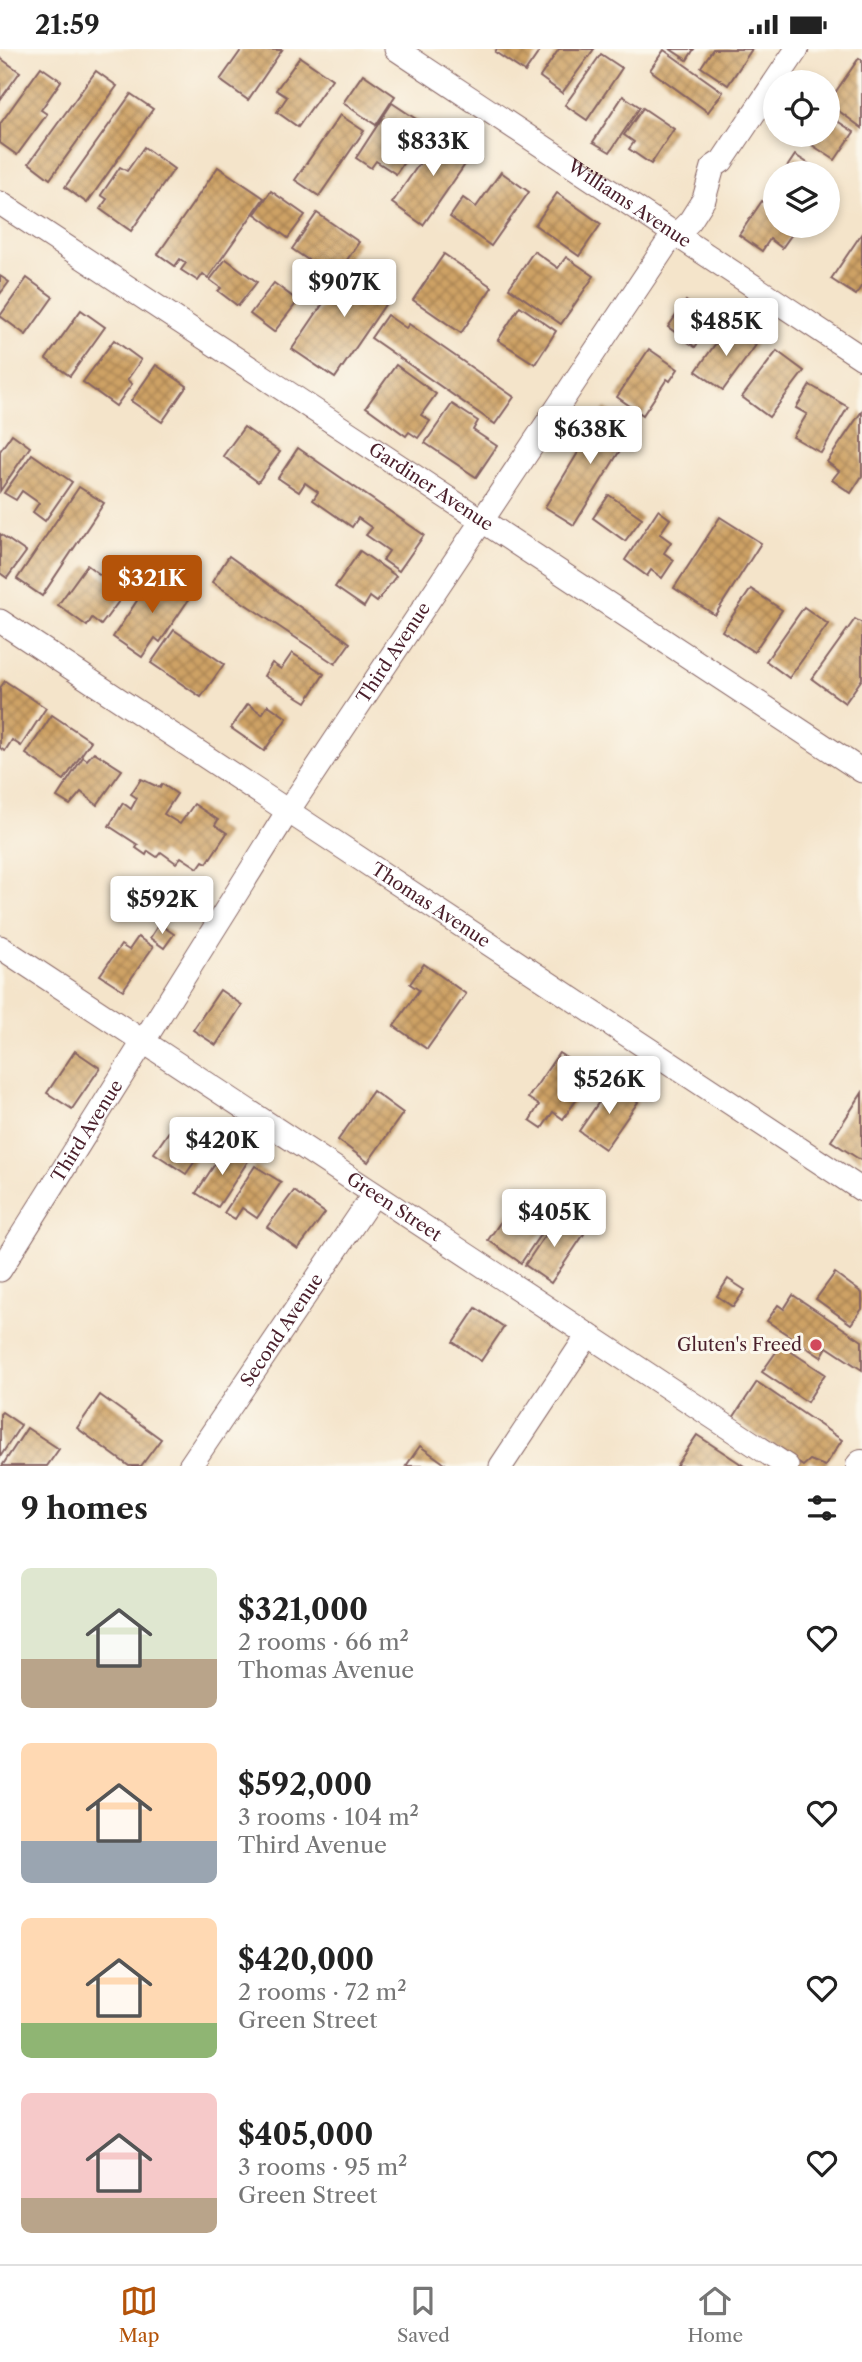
<!DOCTYPE html>
<meta charset="utf-8">
<style>
body{margin:0;font-family:"Libre Caslon Text",serif;background:#f2f2f2;color:#222;height:100vh;display:flex;flex-direction:column;font-size:26px;white-space:nowrap}
*{box-sizing:border-box;margin:0}
p{font-size:23px;color:#767676}
.icon{flex:none;width:38px;height:38px;fill:none;stroke:currentColor;stroke-width:2;stroke-linecap:round;stroke-linejoin:round}
.map{position:relative;height:1417px;overflow:hidden}
.sheet{display:flex;flex-direction:column;background:#fff;flex:1}
.sheet>*{flex:none}
.controls{position:absolute;left:763px;top:21px;display:grid;gap:14px}
.controls a{display:grid;place-items:center;width:77px;height:77px;border-radius:50%;background:#fff;box-shadow:0 4px 10px #0003;font-size:35px}
.price{position:absolute;translate:-50% -60px;padding:0 16px;border-radius:7px;background:#fff;color:#222;font-size:23px;line-height:46px;filter:drop-shadow(0 2px 4px #0008)}
.price::after{content:'';position:absolute;left:50%;top:42px;width:21px;height:16px;margin-left:-10px;background:inherit;clip-path:polygon(0 0,100% 0,50% 100%)}
.price.active{background:#b45309;color:#fff}
ul{padding:0;list-style:none}
li{display:flex;align-items:center;gap:21px;height:175px;padding:0 21px}
li span{display:grid;place-items:center;flex:none;width:196px;height:140px;border-radius:10px;color:#555}
li>.icon{margin-inline-start:auto}
span .icon{width:84px;height:84px;fill:#fffc;stroke-width:1}
li b{font-size:30px}
h2{display:flex;justify-content:space-between;align-items:center;height:84px;padding:0 21px;font-size:30px}
.status{display:flex;justify-content:space-between;align-items:center;height:49px;padding:0 35px;background:#fff;direction:ltr}
.status svg{height:19px;fill:currentColor}
.menu{display:flex;justify-content:space-around;align-items:center;height:98px;border-top:2px solid #e0e0e0;background:#fff;font-size:19px;color:#767676}
.menu a{display:grid;justify-items:center;gap:4px}
.menu .active{color:#b45309}
.map>svg:first-child{display:block}
.building{fill:url(#building-cross-hatch)}
.lines{fill:none;stroke-linecap:round;stroke-linejoin:round}
.minor-casing{stroke:#866463;stroke-width:25}
.major-casing{stroke:#866463;stroke-width:32}
.minor{stroke:#fff;stroke-width:23}
.major{stroke:#fff;stroke-width:30}
.poi-dot{fill:#d1495b;stroke:#fbf7ec;stroke-width:2.5}
.labels{text-anchor:middle;stroke-width:6;stroke-linejoin:round;paint-order:stroke}
.street-label{font-size:18px;fill:#4a1f2b;stroke:#fbf7ec}
.poi-label{font-size:18px;fill:#4a1f2b;stroke:#fbf7ec;text-anchor:end}
</style>
<div class="status"><b>21:59</b><svg viewBox="0 0 49 12"><path d="M0 12V9h3v3zM5 12V6h3v6zM10 12V3h3v9zM15 12V0h3v12zM26 1h20v11H26zM47 4h2v5h-2z"/></svg></div>
<div class="map">
<svg width="862" height="1417" viewBox="0 0 862 1417">
<defs>
<pattern id="building-cross-hatch" width="8" height="8" patternUnits="userSpaceOnUse" patternTransform="scale(1.75)"><rect width="8" height="8" fill="#cea265"/><path d="M0 0l8 8M0 8l8-8" fill="none" stroke="#a98353"/></pattern>
</defs>
<rect width="100%" height="100%" fill="#fbf7ec"/>
<filter id="ink" filterUnits="userSpaceOnUse"><feTurbulence type="fractalNoise" baseFrequency=".0143" numOctaves="2"/><feDisplacementMap in="SourceGraphic" scale="14" xChannelSelector="R" yChannelSelector="G"/><feConvolveMatrix kernelMatrix="1 2 1 2 8 2 1 2 1" color-interpolation-filters="sRGB"/></filter>
<filter id="wash" filterUnits="userSpaceOnUse"><feTurbulence type="fractalNoise" baseFrequency=".00686" numOctaves="4" result="noise"/><feDisplacementMap in="SourceGraphic" scale="28" xChannelSelector="R" yChannelSelector="G"/><feGaussianBlur stdDeviation="1.57" result="paint"/><feColorMatrix in="noise" values="0 0 0 0 0 0 0 0 0 0 0 0 0 0 0 0 0 1.4 0 .05"/><feComposite in="paint" operator="in"/></filter>
<g filter="url(#wash)">
<rect width="100%" height="100%" fill="#f4e4ca"/>
<g id="blocks">
<g class="building">
<path d="M242 0 282 1 248 51 220 31Z"/>
<path d="M497 0H541L525 23 495 3Z"/>
<path d="M559 0H594L562 44 540 28Z"/>
<path d="M670 0H694L687 11Z"/>
<path d="M713 0H752L728 36 701 18Z"/>
<path d="M664 1 723 43 708 63 650 21Z"/>
<path d="M601 5 622 19 587 71 565 56Z"/>
<path d="M300 8 332 30 298 78 277 63 287 48 276 41Z"/>
<path d="M0 9 20 23 0 51Z"/>
<path d="M859 9 862 11V79L828 54Z"/>
<path d="M41 18 61 32 41 61 47 65 17 106 0 94V75Z"/>
<path d="M96 22 117 37 50 130 29 114Z"/>
<path d="M363 25 395 47 376 76 343 54Z"/>
<path d="M131 45 153 60 87 154 65 138Z"/>
<path d="M623 47 640 58 610 103 593 93Z"/>
<path d="M392 54 434 82 426 94 420 89 396 125 376 112 371 119 356 109Z"/>
<path d="M643 59 674 80 651 115 629 100 634 93 624 86Z"/>
<path d="M340 66 364 82 319 147 295 131Z"/>
<path d="M828 66 854 83 835 111 812 96 819 86H828Z"/>
<path d="M442 82 473 104 423 176 392 154Z"/>
<path d="M144 98 174 120 131 182 100 160 107 150 101 146 120 118 127 122Z"/>
<path d="M795 106 820 122 818 124H783Z"/>
<path d="M218 118 264 149 208 229 203 225 198 232 181 221 186 214 180 210 175 217 158 205Z"/>
<path d="M501 123 529 143 491 197 450 168 463 149 476 158Z"/>
<path d="M271 142 305 166 288 189 255 165Z"/>
<path d="M557 144 601 175 579 207 535 176Z"/>
<path d="M762 152 775 162V177L792 185 782 199 770 190 762 202 739 186Z"/>
<path d="M317 164 359 193 335 229 292 200Z"/>
<path d="M862 184V236L856 246 831 230Z"/>
<path d="M534 202 558 219 566 208 594 227 561 275 509 239Z"/>
<path d="M444 205 492 238 461 284 413 251Z"/>
<path d="M226 210 257 233 238 257 218 242 221 239 210 231Z"/>
<path d="M352 212 395 241 335 329 292 300Z"/>
<path d="M0 227 9 233 0 245Z"/>
<path d="M27 229 53 248 26 286 0 267Z"/>
<path d="M274 234 298 252 274 283 250 265Z"/>
<path d="M686 252 714 272 695 298 668 278Z"/>
<path d="M520 257 556 282 535 315 498 291Z"/>
<path d="M81 261 105 278 70 327 46 310Z"/>
<path d="M387 266 406 279 409 275 514 348 495 375 371 289Z"/>
<path d="M729 276 756 296 723 341 696 322Z"/>
<path d="M114 291 141 311 127 331 132 335 116 357 83 333Z"/>
<path d="M649 300 678 320 670 332 667 330 643 366 617 348Z"/>
<path d="M777 302 804 322 769 368 742 348Z"/>
<path d="M156 316 187 337 162 373 131 352Z"/>
<path d="M396 316 436 345 421 366 430 372 418 389 409 383 406 387 366 358Z"/>
<path d="M810 336 848 358 821 404 793 388 807 365 796 359Z"/>
<path d="M452 355 478 372 473 381 497 397 476 428 425 394Z"/>
<path d="M605 359 635 377 574 476 545 458Z"/>
<path d="M862 362V427L851 444 832 431 839 422 827 413Z"/>
<path d="M244 378 280 403 258 433 223 407Z"/>
<path d="M12 385 30 398 0 442V402Z"/>
<path d="M298 399 424 486 399 522 383 511 389 502 366 486 372 479 358 469 352 478 313 451 318 443 305 434 299 443 278 429Z"/>
<path d="M32 405 72 433 45 472 33 463 39 454 22 442 16 451 4 444Z"/>
<path d="M79 438 104 454 42 547 17 530Z"/>
<path d="M609 446 642 469 625 492 593 469Z"/>
<path d="M658 461 670 470 660 485 671 493 664 504 674 511 662 529 651 521 647 527 625 511Z"/>
<path d="M720 468 761 494 715 566 674 539Z"/>
<path d="M0 485 26 503 7 529 0 524Z"/>
<path d="M360 502 396 527 377 553 370 548 364 558 335 538Z"/>
<path d="M229 507 350 594 335 615 212 533Z"/>
<path d="M87 516 125 544 101 576 92 569 87 577 58 556Z"/>
<path d="M156 523 191 547 160 593 155 589 142 608 113 588Z"/>
<path d="M751 540 782 561 754 603 722 582Z"/>
<path d="M804 558 828 575 789 629 766 612Z"/>
<path d="M855 570 862 574V630L845 654 812 630Z"/>
<path d="M174 581 224 615 201 648 151 614Z"/>
<path d="M292 604 324 625 306 653 264 627 272 614 281 620Z"/>
<path d="M5 632 46 659 21 697 12 691 5 702 0 699V639Z"/>
<path d="M248 655 262 665 268 656 287 669 264 702 231 679Z"/>
<path d="M52 666 91 692 64 731 26 705Z"/>
<path d="M94 703 122 721 97 756 81 743 70 756 57 748 83 708 87 711Z"/>
<path d="M141 730 160 739 162 735 177 745 164 765 180 775 194 755 218 771 215 776 227 784 207 814 203 812 198 819 181 808 176 814 161 803 157 808 148 802 146 806 136 799 138 796 109 777 123 754 131 760 137 749 131 745Z"/>
<path d="M159 875 174 885 164 899 150 889Z"/>
<path d="M138 888 153 898 123 941 100 926 121 896 129 901Z"/>
<path d="M424 915 466 945 427 1000 394 977 419 941 410 935Z"/>
<path d="M220 941 242 956 216 996 193 981Z"/>
<path d="M75 1002 100 1019 72 1060 47 1044Z"/>
<path d="M559 1004 593 1027 563 1070 553 1063 542 1079 530 1071 539 1056 528 1049Z"/>
<path d="M612 1034 638 1053 605 1100 579 1082Z"/>
<path d="M373 1042 403 1064 368 1113 338 1091Z"/>
<path d="M862 1044V1112L831 1092Z"/>
<path d="M179 1068 211 1089 186 1125 154 1104Z"/>
<path d="M226 1098 248 1112 218 1158 196 1144Z"/>
<path d="M255 1117 281 1133 257 1169 242 1159 235 1170 224 1164Z"/>
<path d="M294 1142 325 1164 298 1200 267 1178Z"/>
<path d="M516 1151 548 1174 521 1214 488 1191Z"/>
<path d="M558 1167 584 1185 551 1234 525 1216Z"/>
<path d="M835 1224 862 1244V1260L851 1275 816 1250Z"/>
<path d="M728 1230 745 1241 733 1258 717 1247Z"/>
<path d="M793 1246 862 1292V1321L827 1298 821 1308 767 1272 778 1256 784 1260Z"/>
<path d="M476 1259 504 1278 481 1312 453 1293Z"/>
<path d="M781 1296 825 1325 807 1353 762 1323Z"/>
<path d="M757 1333 842 1391 825 1417 810 1411 803 1417 733 1369Z"/>
<path d="M100 1346 161 1390 141 1417H129L77 1379Z"/>
<path d="M2 1363 21 1376 0 1408V1365Z"/>
<path d="M27 1379 59 1400 47 1417H2Z"/>
<path d="M697 1386 744 1417H676Z"/>
<path d="M420 1397 448 1417H406Z"/>
</g>
</g>
</g>
<g filter="url(#ink)">
<use href="#blocks" fill-opacity="0" stroke="#866463" stroke-width="2"/>
<g class="lines">
<defs>
<g id="minor">
<path id="s1" d="M396 0 862 309"/>
<path id="s2" d="M0 154 862 722"/>
<path id="s3" d="M0 572 862 1141"/>
<path id="s4" d="M0 898 787 1417"/>
<path id="s5" d="M0 1221 288 762 666 196 690 172 704 150 713 118 722 112 797 0"/>
<path id="s6" d="M190 1417 374 1145"/>
<path d="M501 1417 588 1286"/>
</g>
<path id="major" d="M861 1417 862 1416"/>
</defs>
<use href="#minor" class="minor-casing"/>
<use href="#major" class="major-casing"/>
<use href="#minor" class="minor"/>
<use href="#major" class="major"/>
</g>
</g>
<circle class="poi-dot" cx="816" cy="1296" r="7"/>
<g class="labels">
<g class="street-label">
<text dy="6" stroke="none"><textPath href="#s1" startOffset="280">Williams Avenue</textPath></text>
<text dy="6" stroke="none"><textPath href="#s2" startOffset="516">Gardiner Avenue</textPath></text>
<text dy="6" stroke="none"><textPath href="#s5" startOffset="732">Third Avenue</textPath></text>
<text dy="6" stroke="none"><textPath href="#s3" startOffset="516">Thomas Avenue</textPath></text>
<text dy="6" stroke="none"><textPath href="#s5" startOffset="164">Third Avenue</textPath></text>
<text dy="6" stroke="none"><textPath href="#s4" startOffset="472">Green Street</textPath></text>
<text dy="6" stroke="none"><textPath href="#s6" startOffset="164">Second Avenue</textPath></text>
</g>
<g class="poi-label">
<text x="802" y="1302">Gluten's Freed</text>
</g>
</g>
</svg>
<div class="controls">
<a><svg class="icon" aria-label="locate" viewBox="0 0 24 24"><circle cx="12" cy="12" r="6"/><path d="M12 2v4M12 18v4M2 12h4M18 12h4"/></svg></a>
<a><svg class="icon" aria-label="layers" viewBox="0 0 24 24"><path d="M12 4l9 5-9 5-9-5zM3 14l9 5 9-5"/></svg></a>
</div>
<b class="price" style="left:433px;top:129px">$833K</b>
<b class="price" style="left:344px;top:270px">$907K</b>
<b class="price" style="left:726px;top:309px">$485K</b>
<b class="price" style="left:590px;top:417px">$638K</b>
<b class="price active" style="left:152px;top:566px">$321K</b>
<b class="price" style="left:162px;top:887px">$592K</b>
<b class="price" style="left:609px;top:1067px">$526K</b>
<b class="price" style="left:222px;top:1128px">$420K</b>
<b class="price" style="left:554px;top:1200px">$405K</b>
</div>
<section class="sheet">
<h2>9 homes<svg class="icon" aria-label="filters" viewBox="0 0 24 24"><path d="M4 7h16M4 17h16"/><circle cx="9" cy="7" r="2"/><circle cx="15" cy="17" r="2"/></svg></h2>
<ul>
<li><span style="background:linear-gradient(#dfe7d0 65%,#b9a48a 0)"><svg class="icon" aria-label="home" viewBox="0 0 24 24"><path d="M3 11l9-7 9 7M6 9v11h12V9"/></svg></span><div><b>$321,000</b><p>2 rooms · 66 m²</p><p>Thomas Avenue</p></div><svg class="icon" aria-label="heart" viewBox="0 0 24 24"><path d="M12 20l-8-8c-3-5 5-10 8-4 3-6 11-1 8 4z"/></svg></li>
<li><span style="background:linear-gradient(#ffd9b3 70%,#9aa5b1 0)"><svg class="icon" aria-label="home" viewBox="0 0 24 24"><path d="M3 11l9-7 9 7M6 9v11h12V9"/></svg></span><div><b>$592,000</b><p>3 rooms · 104 m²</p><p>Third Avenue</p></div><svg class="icon" aria-label="heart" viewBox="0 0 24 24"><path d="M12 20l-8-8c-3-5 5-10 8-4 3-6 11-1 8 4z"/></svg></li>
<li><span style="background:linear-gradient(#ffd9b3 75%,#8fb573 0)"><svg class="icon" aria-label="home" viewBox="0 0 24 24"><path d="M3 11l9-7 9 7M6 9v11h12V9"/></svg></span><div><b>$420,000</b><p>2 rooms · 72 m²</p><p>Green Street</p></div><svg class="icon" aria-label="heart" viewBox="0 0 24 24"><path d="M12 20l-8-8c-3-5 5-10 8-4 3-6 11-1 8 4z"/></svg></li>
<li><span style="background:linear-gradient(#f6c9c9 75%,#b9a48a 0)"><svg class="icon" aria-label="home" viewBox="0 0 24 24"><path d="M3 11l9-7 9 7M6 9v11h12V9"/></svg></span><div><b>$405,000</b><p>3 rooms · 95 m²</p><p>Green Street</p></div><svg class="icon" aria-label="heart" viewBox="0 0 24 24"><path d="M12 20l-8-8c-3-5 5-10 8-4 3-6 11-1 8 4z"/></svg></li>
</ul>
</section>
<nav class="menu">
<a class="active"><svg class="icon" aria-label="map" viewBox="0 0 24 24"><path d="M3 6l6-2 6 2 6-2v14l-6 2-6-2-6 2zM9 4v14M15 6v14"/></svg>Map</a>
<a><svg class="icon" aria-label="saved" viewBox="0 0 24 24"><path d="M7 4h10v16l-5-4-5 4z"/></svg>Saved</a>
<a><svg class="icon" aria-label="home" viewBox="0 0 24 24"><path d="M3 11l9-7 9 7M6 9v11h12V9"/></svg>Home</a>
</nav>
